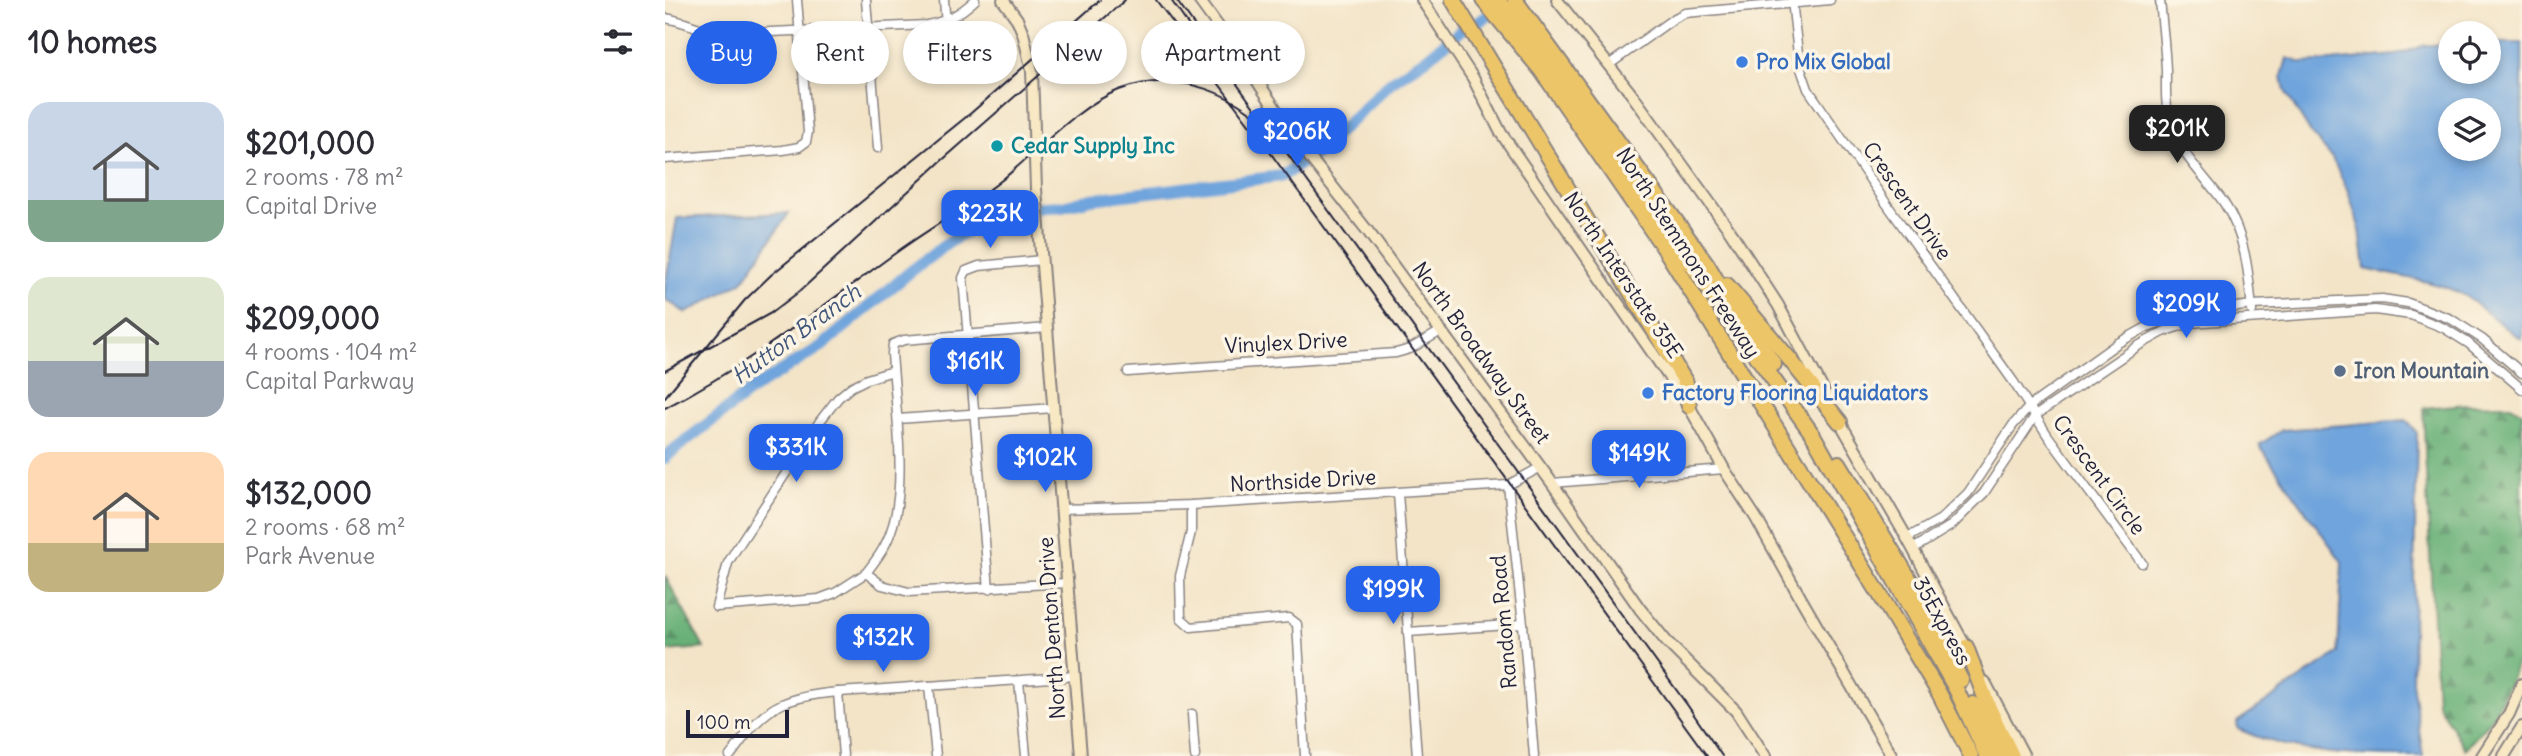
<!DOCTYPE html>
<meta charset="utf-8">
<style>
body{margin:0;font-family:Delius,sans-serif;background:#f2f2f3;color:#2b2b33;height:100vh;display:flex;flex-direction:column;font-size:26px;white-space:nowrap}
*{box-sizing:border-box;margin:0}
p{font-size:23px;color:#7c7c81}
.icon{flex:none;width:38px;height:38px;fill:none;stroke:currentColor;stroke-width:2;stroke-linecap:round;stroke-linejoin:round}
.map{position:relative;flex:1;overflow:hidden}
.sheet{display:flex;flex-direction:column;background:#fff;width:665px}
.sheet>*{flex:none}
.banner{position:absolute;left:21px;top:21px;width:665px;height:63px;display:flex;gap:14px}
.controls{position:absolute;left:1773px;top:21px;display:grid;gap:14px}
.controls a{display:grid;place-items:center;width:63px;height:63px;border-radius:50%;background:#fff;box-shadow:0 4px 10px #0003;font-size:35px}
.scale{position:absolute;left:21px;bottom:18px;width:103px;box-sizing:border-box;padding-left:7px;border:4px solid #22223b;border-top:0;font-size:19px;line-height:24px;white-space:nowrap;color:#22223b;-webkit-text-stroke:5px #fcf5e5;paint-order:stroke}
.price{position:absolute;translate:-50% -60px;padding:0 16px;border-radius:14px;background:#2563eb;color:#fff;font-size:23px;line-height:46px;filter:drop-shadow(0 2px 4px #0008)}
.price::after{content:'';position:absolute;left:50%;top:42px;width:21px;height:16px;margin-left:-10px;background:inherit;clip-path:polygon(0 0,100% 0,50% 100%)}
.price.active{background:#222;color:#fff}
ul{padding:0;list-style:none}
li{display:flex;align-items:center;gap:21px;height:175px;padding:0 28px}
li span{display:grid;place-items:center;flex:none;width:196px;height:140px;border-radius:21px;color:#555}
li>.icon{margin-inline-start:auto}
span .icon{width:84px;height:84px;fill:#fffc;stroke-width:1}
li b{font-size:30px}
h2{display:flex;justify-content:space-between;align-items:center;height:84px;padding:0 28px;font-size:30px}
.pill{padding:0 24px;border-radius:32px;background:#fff;box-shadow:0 4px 10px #0003;font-size:24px;line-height:63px}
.pill.active{background:#2563eb;color:#fff}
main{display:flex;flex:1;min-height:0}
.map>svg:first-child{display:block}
.forest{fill:url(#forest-firs);stroke:#456959;stroke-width:2}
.water{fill:#70a4dc;stroke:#49638c;stroke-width:2;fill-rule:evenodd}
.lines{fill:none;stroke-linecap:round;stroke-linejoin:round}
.river{stroke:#70a4dc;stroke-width:12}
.street-casing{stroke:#8a8381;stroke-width:11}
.secondary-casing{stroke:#8a8381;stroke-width:14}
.highway-casing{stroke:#8a8381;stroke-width:18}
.street{stroke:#fff;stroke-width:8}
.secondary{stroke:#f8e8c3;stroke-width:10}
.highway{stroke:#edc569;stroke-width:14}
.tram{stroke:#22223b;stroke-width:2}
.rail{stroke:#22223b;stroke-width:2}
.shop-dot{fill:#3f7fe0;stroke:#fcf5e5;stroke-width:2.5}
.culture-dot{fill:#0f9aa8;stroke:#fcf5e5;stroke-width:2.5}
.service-dot{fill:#5c6f8a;stroke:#fcf5e5;stroke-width:2.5}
.labels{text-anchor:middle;stroke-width:7;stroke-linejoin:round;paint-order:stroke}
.shop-label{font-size:21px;font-weight:bold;fill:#366cbe;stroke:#fcf5e5;text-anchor:start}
.culture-label{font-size:21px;font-weight:bold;fill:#0d838f;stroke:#fcf5e5;text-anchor:start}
.street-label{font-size:21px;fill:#22223b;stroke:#fcf5e5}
.service-label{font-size:21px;font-weight:bold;fill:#4e5e75;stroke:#fcf5e5;text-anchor:start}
.water-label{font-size:23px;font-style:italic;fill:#41567b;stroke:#fcf5e5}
</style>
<main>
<section class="sheet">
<h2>10 homes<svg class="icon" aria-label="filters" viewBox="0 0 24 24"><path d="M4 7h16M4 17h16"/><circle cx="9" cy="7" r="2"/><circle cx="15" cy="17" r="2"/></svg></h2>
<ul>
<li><span style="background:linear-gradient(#c9d6e8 70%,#7fa58c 0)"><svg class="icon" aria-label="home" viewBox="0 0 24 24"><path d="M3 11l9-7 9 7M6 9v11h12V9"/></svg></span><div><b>$201,000</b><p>2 rooms · 78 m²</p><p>Capital Drive</p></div></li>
<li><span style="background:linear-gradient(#dfe7d0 60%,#9aa5b1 0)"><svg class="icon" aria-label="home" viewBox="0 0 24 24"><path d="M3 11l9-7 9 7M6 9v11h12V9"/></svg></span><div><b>$209,000</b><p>4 rooms · 104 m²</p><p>Capital Parkway</p></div></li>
<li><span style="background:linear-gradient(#ffd9b3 65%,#c2b280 0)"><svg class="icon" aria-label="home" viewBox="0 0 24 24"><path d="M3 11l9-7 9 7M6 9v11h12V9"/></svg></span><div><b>$132,000</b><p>2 rooms · 68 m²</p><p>Park Avenue</p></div></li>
</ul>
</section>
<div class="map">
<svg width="1857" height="756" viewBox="0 0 1857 756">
<defs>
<pattern id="forest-firs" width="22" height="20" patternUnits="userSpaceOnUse" patternTransform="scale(1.75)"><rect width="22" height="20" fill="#68b077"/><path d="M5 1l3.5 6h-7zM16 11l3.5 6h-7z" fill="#558f63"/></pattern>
</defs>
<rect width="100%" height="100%" fill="#fcf5e5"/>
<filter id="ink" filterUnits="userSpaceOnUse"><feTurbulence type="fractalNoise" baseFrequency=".0143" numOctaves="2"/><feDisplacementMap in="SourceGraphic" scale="14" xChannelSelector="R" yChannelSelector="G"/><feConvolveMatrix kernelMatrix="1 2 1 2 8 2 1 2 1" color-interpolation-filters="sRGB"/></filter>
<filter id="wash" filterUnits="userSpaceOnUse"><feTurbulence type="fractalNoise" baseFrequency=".00686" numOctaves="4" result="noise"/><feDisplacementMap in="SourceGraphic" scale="28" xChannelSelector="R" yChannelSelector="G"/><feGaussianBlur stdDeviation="1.57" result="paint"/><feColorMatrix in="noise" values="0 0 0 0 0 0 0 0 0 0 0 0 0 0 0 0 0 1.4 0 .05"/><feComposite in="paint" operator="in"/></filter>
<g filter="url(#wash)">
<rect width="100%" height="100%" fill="#f3e4c7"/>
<g class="forest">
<path d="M1802 404 1846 405 1857 412V649L1844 685 1826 720 1800 749 1772 703 1758 408Z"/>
<path d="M0 576 39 648 0 651Z"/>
</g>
<g class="water">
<path d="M1824 43H1857V339C1836 327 1820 309 1800 296 1774 281 1730 276 1700 269L1695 230 1683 191 1666 156 1647 135 1620 91 1617 76 1622 58 1637 63 1654 62 1731 55 1761 45H1785V72H1824ZM1785 110H1824V149H1785Z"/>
<path d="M124 213 77 282 21 313 0 299V286L12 218Z"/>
<path d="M1741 420 1752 433 1747 681 1758 756C1692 756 1633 756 1573 729L1572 722 1673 653 1677 562 1594 445 1617 430Z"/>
</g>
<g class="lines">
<path class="river" d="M0 458 11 448 91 387 157 346 245 272 283 243 325 216 346 209 397 206 427 199 617 176 654 151 726 82 763 57 800 27 809 26 843 0"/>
</g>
</g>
<g filter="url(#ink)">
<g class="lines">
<defs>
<g id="street">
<path d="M201 0 213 148"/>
<path d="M279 0 285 75"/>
<path d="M1127 0 1134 63 1143 89 1221 203 1348 381 1383 436 1477 563"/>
<path d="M1495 0C1497 23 1500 46 1501 70 1501 88 1500 105 1505 123 1514 154 1541 177 1559 203 1580 234 1584 273 1587 311"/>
<path d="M0 18C21 21 40 33 61 34L262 25C282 21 295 14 310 0"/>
<path d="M945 64 1008 19 1020 13 1165 0"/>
<path d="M0 159 118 150 134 147 141 142 143 132 132 0"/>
<path d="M228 371 202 379 186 387 173 398 155 421 70 551 63 563 51 607 154 599 170 593 201 573 217 585 244 592 402 583"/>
<path d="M463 372 731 353 745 349 776 331"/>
<path d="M233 419 389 408"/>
<path d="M887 483 1059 469"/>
<path d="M843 485 858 624 869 756"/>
<path d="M733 493 752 756"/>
<path d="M526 505V532L515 576 516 618 526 627 624 618 632 624 640 756"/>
<path d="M397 509 526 505 843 485 876 467"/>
<path d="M1242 538 1276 519 1303 493 1348 425 1365 406 1453 343 1482 327 1521 314 1587 305 1717 299 1743 303 1786 319 1817 339 1857 373"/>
<path d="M1248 549 1287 525 1319 493 1370 416 1473 346 1500 331 1525 323 1710 310 1746 315 1779 328 1803 343 1857 389"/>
<path d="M201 573C211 560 221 547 226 531 243 485 230 403 227 353L228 344 239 340 382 328"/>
<path d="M324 589 298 278 301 271 314 266 377 260"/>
<path d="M743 632 858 624"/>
<path d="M354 681 361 756"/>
<path d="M264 686 271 756"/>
<path d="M173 692 178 756"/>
<path d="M527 714 530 756"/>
<path d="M65 756C80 736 94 714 117 704 145 692 178 692 207 690 274 684 342 682 410 676"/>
</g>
<g id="secondary">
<path d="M338 0 352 19 358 33 367 71 371 189 416 756"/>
<path d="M534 0 587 73 631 140 705 234 887 483 975 609 1001 641 1071 711 1100 756"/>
<path d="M757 0 808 78 836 133 1024 406 1059 469 1091 518 1135 597 1227 756"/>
<path d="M892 0 968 96 1065 231 1113 305 1163 399"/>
<path d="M1172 417 1242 538 1304 653"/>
<path d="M1320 682 1359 756"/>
<path d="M1817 756 1844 714 1857 684"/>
<path d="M1839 756 1857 727"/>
</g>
<g id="highway">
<path d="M788 0 1021 383 1024 406"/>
<path d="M818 0 876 70 1001 251 1214 593 1274 693 1306 756"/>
<path d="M833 0 884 65 1148 435 1291 689 1322 756"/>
<path d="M850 0 1042 264 1060 295 1109 364"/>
<path d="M1062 285 1122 356 1175 422"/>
<path d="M1174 463 1245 580 1296 680"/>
<path d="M1301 647 1324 708 1347 756"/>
<path d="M1308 704 1334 756"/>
</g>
</defs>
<use href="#street" class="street-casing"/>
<use href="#secondary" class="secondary-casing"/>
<use href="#highway" class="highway-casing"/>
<use href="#street" class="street"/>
<use href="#secondary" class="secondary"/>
<use href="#highway" class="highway"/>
<g class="tram">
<path d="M491 0 599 144 1042 756"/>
<path d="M506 0 535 42"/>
</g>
<g class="rail">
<path d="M511 0 1023 706 1057 756"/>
<path d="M0 371 106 313 135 291 274 163 460 0"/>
<path d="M0 397 80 300 106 275 306 113 435 0"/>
<path d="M0 408C83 365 156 307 232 252 265 228 301 208 333 183 369 155 412 106 454 90 501 72 549 85 588 114"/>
</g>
</g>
</g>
<g class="shop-dot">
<circle cx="1077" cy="62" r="7"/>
<circle cx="983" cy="393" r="7"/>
</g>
<circle class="culture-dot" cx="332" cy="146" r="7"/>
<circle class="service-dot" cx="1675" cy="371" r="7"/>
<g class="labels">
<g class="shop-label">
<text x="1091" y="69">Pro Mix Global</text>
<text x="997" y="400">Factory Flooring Liquidators</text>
</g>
<g class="culture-label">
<text x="346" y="153">Cedar Supply Inc</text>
</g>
<g class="street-label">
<text transform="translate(1242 201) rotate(55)" y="7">Crescent Drive</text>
<text transform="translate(1023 253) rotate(57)" y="7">North Stemmons Freeway</text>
<text transform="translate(958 275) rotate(56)" y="7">North Interstate 35E</text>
<text transform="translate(621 343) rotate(-3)" y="7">Vinylex Drive</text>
<text transform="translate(816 353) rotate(54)" y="7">North Broadway Street</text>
<text transform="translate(1434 475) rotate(54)" y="7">Crescent Circle</text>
<text transform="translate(638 481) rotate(-3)" y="7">Northside Drive</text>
<text transform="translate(1277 621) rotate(61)" y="7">35Express</text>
<text transform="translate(839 622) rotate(-95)" y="7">Random Road</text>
<text transform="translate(387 628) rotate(-94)" y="7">North Denton Drive</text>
</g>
<g class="service-label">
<text x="1689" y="378">Iron Mountain</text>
</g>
<g class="water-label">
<text transform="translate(131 334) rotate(-36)" y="8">Hutton Branch</text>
</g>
</g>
</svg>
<div class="controls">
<a><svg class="icon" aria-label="locate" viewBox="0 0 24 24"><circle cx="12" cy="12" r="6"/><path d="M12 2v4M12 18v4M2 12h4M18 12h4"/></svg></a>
<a><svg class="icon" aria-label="layers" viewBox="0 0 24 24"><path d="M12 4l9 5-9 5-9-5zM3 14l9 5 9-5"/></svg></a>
</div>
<div class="scale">100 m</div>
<b class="price active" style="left:1512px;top:165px">$201K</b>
<b class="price" style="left:632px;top:168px">$206K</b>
<b class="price" style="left:325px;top:250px">$223K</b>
<b class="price" style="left:1521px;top:340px">$209K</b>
<b class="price" style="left:310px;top:398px">$161K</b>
<b class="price" style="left:131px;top:484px">$331K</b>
<b class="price" style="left:974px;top:490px">$149K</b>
<b class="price" style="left:380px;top:494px">$102K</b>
<b class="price" style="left:728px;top:626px">$199K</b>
<b class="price" style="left:218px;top:674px">$132K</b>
<div class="banner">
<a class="pill active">Buy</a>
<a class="pill">Rent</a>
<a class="pill">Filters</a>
<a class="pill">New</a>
<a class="pill">Apartment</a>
</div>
</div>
</main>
